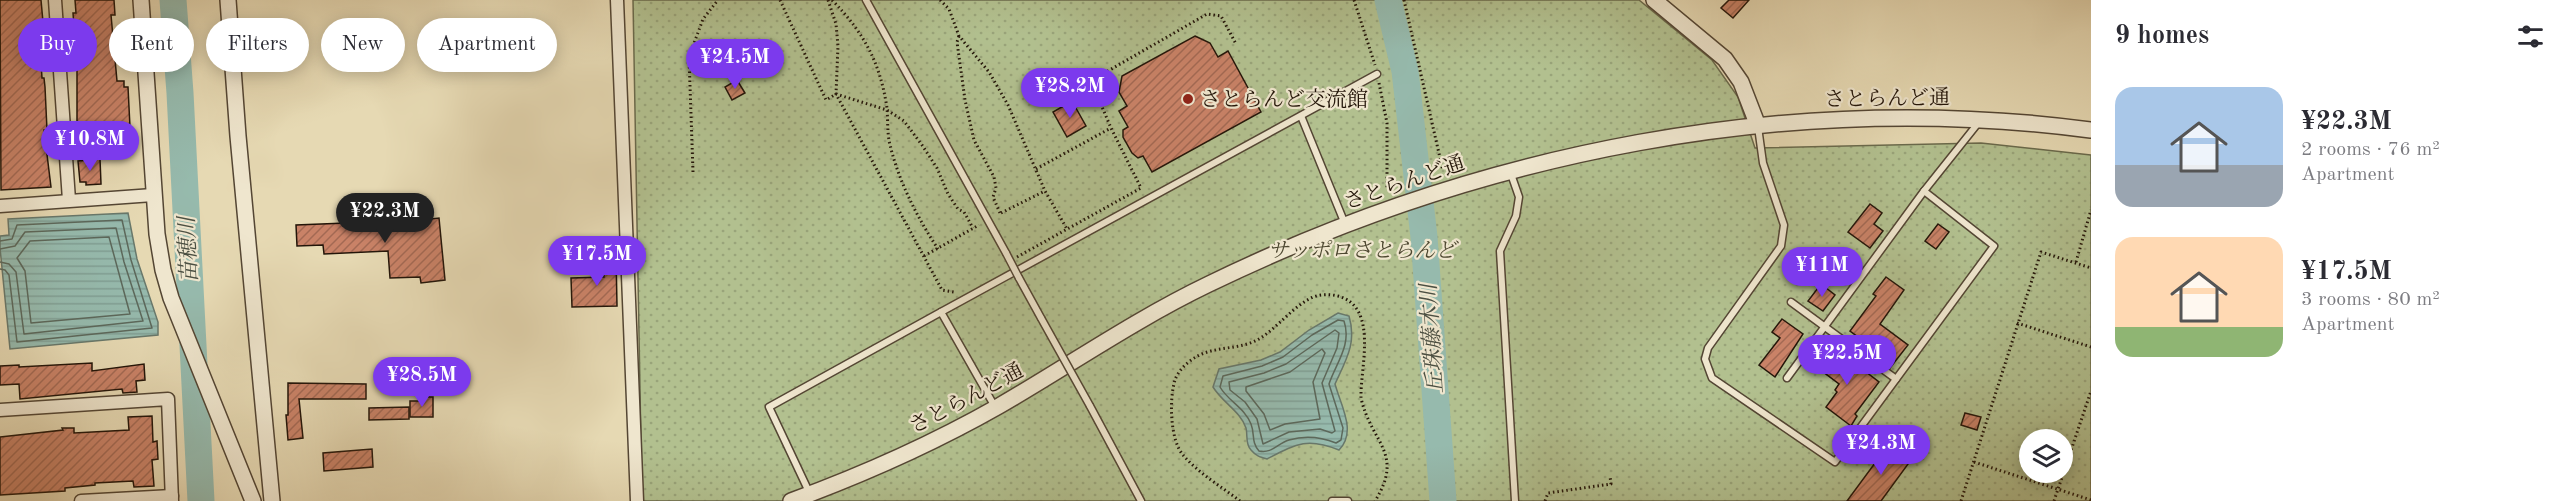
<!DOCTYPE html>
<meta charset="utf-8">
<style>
body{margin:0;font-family:"Old Standard TT","Noto Serif JP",serif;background:#f7f7f7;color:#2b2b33;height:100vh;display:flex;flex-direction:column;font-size:22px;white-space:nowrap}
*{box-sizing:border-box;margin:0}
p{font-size:20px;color:#7c7c81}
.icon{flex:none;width:33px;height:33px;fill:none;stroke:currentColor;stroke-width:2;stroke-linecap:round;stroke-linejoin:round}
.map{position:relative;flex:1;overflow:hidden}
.drawer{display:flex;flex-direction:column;background:#fff;width:480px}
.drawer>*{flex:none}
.top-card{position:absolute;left:18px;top:18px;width:570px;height:54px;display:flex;gap:12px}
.controls{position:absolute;left:2019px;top:429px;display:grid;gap:12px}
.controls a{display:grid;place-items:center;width:54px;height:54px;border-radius:50%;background:#fff;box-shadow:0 3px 15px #0003;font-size:30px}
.price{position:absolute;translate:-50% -51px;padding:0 14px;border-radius:21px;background:#7c3aed;color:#fff;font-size:20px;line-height:39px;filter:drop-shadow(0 2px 3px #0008)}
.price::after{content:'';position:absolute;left:50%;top:36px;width:18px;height:14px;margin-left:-9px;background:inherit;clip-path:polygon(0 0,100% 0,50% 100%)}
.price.active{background:#222;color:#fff}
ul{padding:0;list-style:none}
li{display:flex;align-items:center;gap:18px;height:150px;padding:0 24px}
li span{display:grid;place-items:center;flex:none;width:168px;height:120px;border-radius:18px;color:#555}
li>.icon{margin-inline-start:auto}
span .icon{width:72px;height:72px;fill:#fffc;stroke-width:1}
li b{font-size:26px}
h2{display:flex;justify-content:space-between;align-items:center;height:72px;padding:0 24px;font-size:26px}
.chip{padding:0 21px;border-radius:27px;background:#fff;box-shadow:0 3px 15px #0003;font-size:21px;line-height:54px}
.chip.active{background:#7c3aed;color:#fff}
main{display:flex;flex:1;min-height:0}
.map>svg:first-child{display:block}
.grass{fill:url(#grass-dots);stroke:#6a6a4c;stroke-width:1.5;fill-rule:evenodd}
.water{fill:url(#water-rules);stroke:#68786b;stroke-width:1.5}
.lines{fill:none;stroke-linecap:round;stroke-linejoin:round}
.shore{stroke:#5c685b;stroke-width:1.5}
.river{stroke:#96baad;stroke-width:27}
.building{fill:url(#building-hatch);stroke:#231509;stroke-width:1.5}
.service-casing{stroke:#544634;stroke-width:9}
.minor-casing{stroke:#544634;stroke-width:15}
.tertiary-casing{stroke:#544634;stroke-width:18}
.path{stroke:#231509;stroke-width:3;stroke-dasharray:1.5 3;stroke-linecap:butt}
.service{stroke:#efe6ce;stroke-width:6}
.minor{stroke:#efe6ce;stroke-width:12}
.tertiary{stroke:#efe6ce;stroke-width:15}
.service-bridge-casing{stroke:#544634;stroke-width:9;stroke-linecap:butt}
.service-bridge{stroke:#efe6ce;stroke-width:6}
.poi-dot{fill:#8f2418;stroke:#efe6ce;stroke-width:2}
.labels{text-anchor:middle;stroke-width:4.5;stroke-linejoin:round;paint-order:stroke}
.street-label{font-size:21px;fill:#231509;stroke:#efe6ce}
.poi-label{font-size:21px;fill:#231509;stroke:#efe6ce;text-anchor:start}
.park-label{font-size:21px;font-style:italic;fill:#4e4831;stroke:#efe6ce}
.water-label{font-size:22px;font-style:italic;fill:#4b4f42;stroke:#efe6ce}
</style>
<main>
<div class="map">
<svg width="2091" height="501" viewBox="0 0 2091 501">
<defs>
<pattern id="grass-dots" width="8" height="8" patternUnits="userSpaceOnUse" patternTransform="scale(1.5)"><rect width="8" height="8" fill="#b2c08f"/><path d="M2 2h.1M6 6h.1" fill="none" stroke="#99a47a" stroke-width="1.8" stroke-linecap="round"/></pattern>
<pattern id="water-rules" width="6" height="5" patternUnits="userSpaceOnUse" patternTransform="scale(1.5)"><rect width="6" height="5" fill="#96baad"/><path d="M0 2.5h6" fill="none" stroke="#819f94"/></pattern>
<pattern id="building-hatch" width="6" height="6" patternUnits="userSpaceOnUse" patternTransform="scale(1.5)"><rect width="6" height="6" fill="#c98267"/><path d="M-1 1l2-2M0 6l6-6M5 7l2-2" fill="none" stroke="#a36953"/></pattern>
</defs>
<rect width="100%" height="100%" fill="#e6d9b3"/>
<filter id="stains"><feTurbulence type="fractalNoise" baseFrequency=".00333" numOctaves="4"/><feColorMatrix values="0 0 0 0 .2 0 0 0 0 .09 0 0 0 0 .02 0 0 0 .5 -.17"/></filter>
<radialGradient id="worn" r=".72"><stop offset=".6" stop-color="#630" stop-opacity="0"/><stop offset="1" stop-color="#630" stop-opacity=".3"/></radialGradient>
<path class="grass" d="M633 0H1639L1712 60 1738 97 1755 148 1981 143 2091 155V501H642ZM2030 440H2062V472H2030Z"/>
<g class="water">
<path d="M128 213 137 259 158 322V335L10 349 0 248V236L9 235 8 219Z"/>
<path d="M1338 313 1349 316C1357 343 1346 360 1335 384 1341 406 1357 432 1339 450 1307 437 1296 444 1267 459 1260 457 1256 456 1251 450 1245 444 1248 436 1246 428 1241 412 1222 402 1213 387L1219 369 1261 360 1280 352 1309 330Z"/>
</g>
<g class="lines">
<g class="shore">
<path d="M109 237 130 314 31 323 25 271 17 258 30 241Z"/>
<path d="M0 241 12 239 17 225 122 220 131 260 152 328 17 342 9 275 5 270 0 269"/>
<path d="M0 249 15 246 25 232 116 228 124 262 143 321 24 334 16 272 9 264 0 262"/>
<path d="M1338 320 1344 321C1352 345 1336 363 1329 384L1343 428 1341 440 1336 443C1321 437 1306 435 1289 440 1278 443 1272 454 1259 451 1251 442 1255 434 1251 424 1245 408 1228 401 1220 387L1223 376 1262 366 1283 357 1312 335Z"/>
<path d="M1335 330 1339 333 1337 348 1322 383 1335 431 1332 433 1320 429 1289 432 1263 444 1257 419 1245 402 1230 390 1229 382 1264 373 1286 364Z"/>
<path d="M1322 349 1325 353 1313 382 1320 419 1285 424 1270 430 1264 414 1246 391V387L1290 372Z"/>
</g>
<g class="river">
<path d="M173 0 180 93 201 501"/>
<path d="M1388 0 1405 71 1424 237 1443 501"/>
</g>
</g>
<g class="building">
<path d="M0 0H41L43 22H39L40 47 42 78H44L45 87 47 130H44L51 187 1 190Z"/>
<path d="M75 0H114L115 15H111L117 81H124V87H128L130 127 120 128V137L94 138V122L77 123V63L68 64 67 50 80 49 79 27H74L73 13H76Z"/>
<path d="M1729 0H1749L1733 18 1721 8Z"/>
<path d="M1195 36 1210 43 1218 57 1228 51 1261 112 1152 172 1143 156 1138 158 1132 153 1123 137V130L1128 127 1119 111 1127 106 1119 92 1122 76Z"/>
<path d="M737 80 745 93 732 100 725 87Z"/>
<path d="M1072 101 1086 126 1067 137 1053 112Z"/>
<path d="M100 159 101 184 86 185V182H80L78 161Z"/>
<path d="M1870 204 1882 213 1874 224 1883 231 1870 248 1848 232Z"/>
<path d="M439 218 445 280 421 283 420 277 390 278 388 251 324 254 323 245 297 246 296 225 397 221V223Z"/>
<path d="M1938 224 1949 232 1936 249 1925 241Z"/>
<path d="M616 255 617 306 572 307 571 278 604 277 603 256Z"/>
<path d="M1886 277 1904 290 1880 324 1908 345 1890 368 1881 362 1885 357 1850 331 1876 296 1873 294Z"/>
<path d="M1821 284 1835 295 1823 311 1808 301Z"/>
<path d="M1782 319 1803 334 1775 377 1759 365 1780 338 1772 332Z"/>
<path d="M1832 350 1847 361 1849 359 1879 382 1855 414 1857 416 1851 426 1826 407 1837 392 1835 390 1839 384 1818 368Z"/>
<path d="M92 363V371L144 364 145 380 136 381 137 392 123 393 122 389 20 399 19 384 0 385V366L19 365V367Z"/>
<path d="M288 383 366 384V399H299L303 438 288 440 286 415H288Z"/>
<path d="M421 397H433V417H410V401H421Z"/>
<path d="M409 407V419L369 420V408Z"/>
<path d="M1965 413 1981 417 1977 430 1961 425Z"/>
<path d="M152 416 153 442 157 441 158 459 152 460 154 486 134 487 133 481 95 483V485L65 488V491L0 495V437L63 430 62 428H74V433L129 430 128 417Z"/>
<path d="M1889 444 1911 460 1881 501H1847Z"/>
<path d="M372 449 373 467 324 471 323 453Z"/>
</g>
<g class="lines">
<defs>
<g id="service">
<path d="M866 0 1006 253"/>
<path d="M1301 116 1345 224"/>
<path d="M1758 127 1763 163 1784 225 1781 246 1708 348 1705 359 1712 378 1835 462 1994 246 1924 191"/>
<path d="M1511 174 1519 197 1516 216 1500 251 1515 501"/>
<path d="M1019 278 1041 318"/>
<path d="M1791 302 1896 379"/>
<path d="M1787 378 1924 191 1979 122"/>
<path d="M1090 406 1141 501"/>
<path d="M995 407 941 312 1377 74"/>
<path d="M810 494 769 407 941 312"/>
<path d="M1332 501H1348"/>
</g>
<g id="minor">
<path d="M55 0 69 200"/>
<path d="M617 0 637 501"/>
<path d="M0 206 153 195"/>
<path d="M0 410 168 399 172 501"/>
<path d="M81 501 172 496"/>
</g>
<g id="tertiary">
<path d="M141 0 157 234 163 270 171 298 253 501"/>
<path d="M228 0 238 136 272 501"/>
<path d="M1654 0 1725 59 1741 82 1758 126"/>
<path d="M791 501C862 475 932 444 999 406 1068 366 1136 319 1209 284 1481 152 1790 90 2091 130"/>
</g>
</defs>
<use href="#service" class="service-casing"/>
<use href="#minor" class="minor-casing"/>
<use href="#tertiary" class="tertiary-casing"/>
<g class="path">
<path d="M780 0 826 100 836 94 887 110 904 121 922 145 937 168 948 194 958 209 964 212 973 228"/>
<path d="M828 0 836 24 838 46 836 94 942 290 954 292"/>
<path d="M832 0C864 33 880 62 887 108 888 120 887 133 890 145 899 182 917 217 938 249"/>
<path d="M940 0 949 9 959 36 989 72 1008 105 1045 191 1067 229"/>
<path d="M1354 0 1375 65"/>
<path d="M1404 0 1443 171"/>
<path d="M959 36 957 42 965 100 974 140 994 177 996 188 993 197 1000 213"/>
<path d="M1379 83 1387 123V189"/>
<path d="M1036 169 1111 128"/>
<path d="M693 172 689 57 703 19 718 0"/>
<path d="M1001 213 1045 191"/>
<path d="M924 256 979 225"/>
<path d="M1017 257 1141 188 1111 128 1094 88 1101 75 1207 14 1221 16 1236 44"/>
<path d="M2076 262 2091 210"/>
<path d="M2017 323 2091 347"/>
<path d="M1974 462 2091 500"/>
<path d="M1240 501C1222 487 1198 473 1183 455 1170 440 1169 399 1175 380 1178 371 1187 362 1196 357 1214 346 1238 350 1257 340 1277 329 1291 308 1311 298 1319 294 1329 294 1338 296 1379 307 1360 368 1361 398 1371 443 1405 453 1375 501"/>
<path d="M1545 501 1548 493 1611 484 1610 476"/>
<path d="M1961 501 2041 252 2091 268"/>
<path d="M2054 501 2091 391"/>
</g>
<use href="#service" class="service"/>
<use href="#minor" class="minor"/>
<use href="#tertiary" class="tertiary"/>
<defs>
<g id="service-bridge">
<path d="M1006 253 1019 278"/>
<path d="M1041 318 1090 406"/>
</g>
</defs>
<use href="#service-bridge" class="service-bridge-casing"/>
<use href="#service-bridge" class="service-bridge"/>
</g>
<circle class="poi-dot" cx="1188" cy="99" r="6"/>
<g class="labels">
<g class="street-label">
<text transform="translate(1887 98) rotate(-1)" y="7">さとらんど通</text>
<text transform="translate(1404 182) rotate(-19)" y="7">さとらんど通</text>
<text transform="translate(966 398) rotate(-28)" y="7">さとらんど通</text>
</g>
<g class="poi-label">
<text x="1200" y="106">さとらんど交流館</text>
</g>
<g class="park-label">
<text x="1362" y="257">サッポロさとらんど</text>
</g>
<g class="water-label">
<text transform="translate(187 250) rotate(-93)" y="8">苗穂川</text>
<text transform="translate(1431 339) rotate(-94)" y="8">丘珠藤木川</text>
</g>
</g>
<rect width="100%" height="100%" filter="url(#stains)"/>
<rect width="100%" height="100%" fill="url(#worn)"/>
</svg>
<div class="controls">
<a><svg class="icon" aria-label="layers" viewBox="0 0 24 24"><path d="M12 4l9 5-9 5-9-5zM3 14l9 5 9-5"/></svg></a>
</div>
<b class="price" style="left:735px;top:90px">¥24.5M</b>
<b class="price" style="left:1070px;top:119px">¥28.2M</b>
<b class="price" style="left:90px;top:172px">¥10.8M</b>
<b class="price active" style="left:385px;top:244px">¥22.3M</b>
<b class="price" style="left:597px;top:287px">¥17.5M</b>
<b class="price" style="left:1822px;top:298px">¥11M</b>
<b class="price" style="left:1847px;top:386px">¥22.5M</b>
<b class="price" style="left:422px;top:408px">¥28.5M</b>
<b class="price" style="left:1881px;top:476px">¥24.3M</b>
<div class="top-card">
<a class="chip active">Buy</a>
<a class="chip">Rent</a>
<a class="chip">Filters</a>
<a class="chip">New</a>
<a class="chip">Apartment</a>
</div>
</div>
<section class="drawer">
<h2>9 homes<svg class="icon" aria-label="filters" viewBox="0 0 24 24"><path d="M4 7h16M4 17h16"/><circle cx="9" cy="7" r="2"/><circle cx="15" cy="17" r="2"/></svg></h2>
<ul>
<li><span style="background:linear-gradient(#a9c7e8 65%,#9aa5b1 0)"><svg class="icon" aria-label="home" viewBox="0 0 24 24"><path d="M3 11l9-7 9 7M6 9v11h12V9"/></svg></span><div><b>¥22.3M</b><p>2 rooms · 76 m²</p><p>Apartment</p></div></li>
<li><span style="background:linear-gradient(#ffd9b3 75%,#8fb573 0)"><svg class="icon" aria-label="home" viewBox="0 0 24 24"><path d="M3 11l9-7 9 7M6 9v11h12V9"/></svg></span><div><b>¥17.5M</b><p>3 rooms · 80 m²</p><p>Apartment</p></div></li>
</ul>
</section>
</main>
